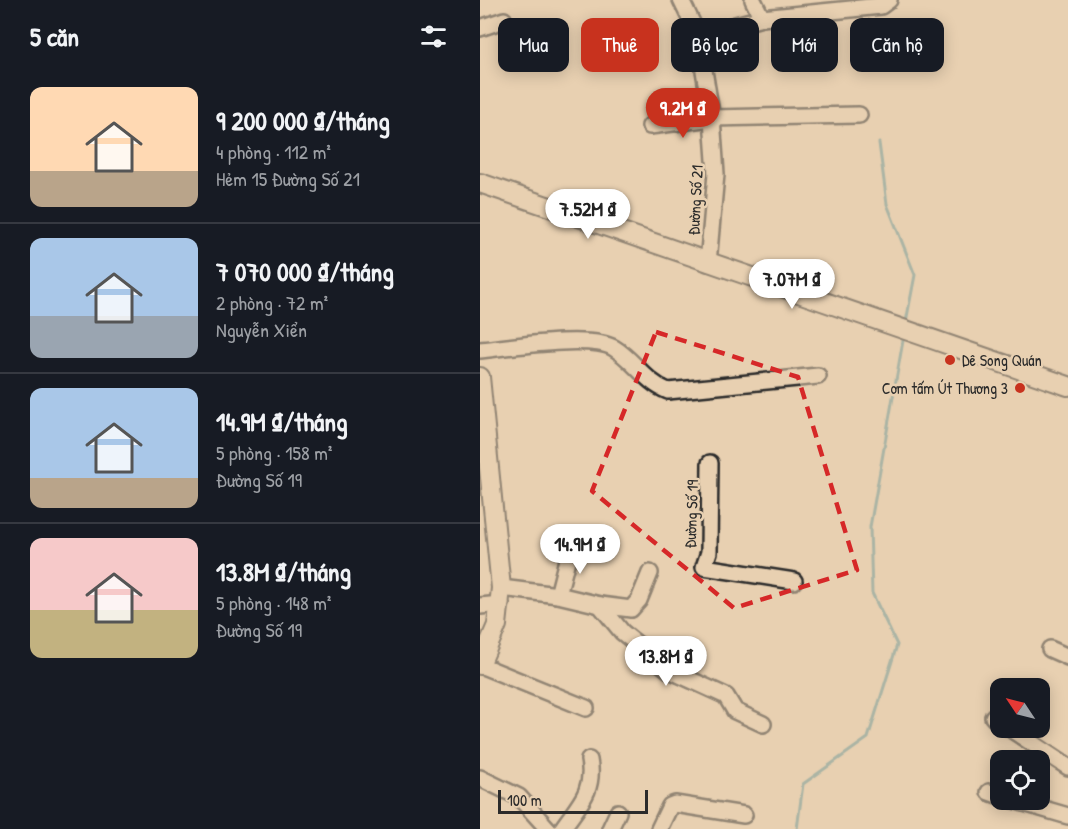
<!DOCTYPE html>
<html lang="vi">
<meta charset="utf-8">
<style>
body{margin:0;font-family:"Patrick Hand",sans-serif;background:#20242c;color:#f1f3f6;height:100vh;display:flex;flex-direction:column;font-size:22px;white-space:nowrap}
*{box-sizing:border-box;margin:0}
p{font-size:20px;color:#9ea1a6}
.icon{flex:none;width:33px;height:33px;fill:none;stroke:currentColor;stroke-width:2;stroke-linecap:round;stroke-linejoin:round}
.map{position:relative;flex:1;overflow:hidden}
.side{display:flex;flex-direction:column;background:#171b24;width:480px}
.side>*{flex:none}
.hud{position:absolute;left:18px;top:18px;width:480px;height:54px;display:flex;gap:12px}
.needle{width:39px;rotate:305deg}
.buttons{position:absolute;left:510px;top:678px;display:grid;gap:12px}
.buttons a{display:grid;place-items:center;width:60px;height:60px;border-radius:12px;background:#171b24;box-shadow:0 3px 15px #0003;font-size:30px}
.scale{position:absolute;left:18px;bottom:15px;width:150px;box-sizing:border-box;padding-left:6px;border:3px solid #2b2b2b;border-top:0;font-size:16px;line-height:21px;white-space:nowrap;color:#2b2b2b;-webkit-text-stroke:4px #e8d0b1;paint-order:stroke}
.price{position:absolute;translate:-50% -51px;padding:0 14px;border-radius:21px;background:#fff;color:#222;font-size:20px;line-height:39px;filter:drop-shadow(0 2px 3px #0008)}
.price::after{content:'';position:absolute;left:50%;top:36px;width:18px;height:14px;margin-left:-9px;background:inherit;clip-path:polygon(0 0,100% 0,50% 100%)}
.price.current{background:#c8321e;color:#fff}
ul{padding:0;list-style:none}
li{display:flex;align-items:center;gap:18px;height:150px;padding:0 30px}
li+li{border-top:2px solid #363941}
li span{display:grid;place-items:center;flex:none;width:168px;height:120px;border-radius:12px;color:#555}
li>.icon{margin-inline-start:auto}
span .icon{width:72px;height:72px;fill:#fffc;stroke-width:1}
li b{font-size:26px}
h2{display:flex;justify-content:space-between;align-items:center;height:72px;padding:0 30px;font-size:26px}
.tag{padding:0 21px;border-radius:12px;background:#171b24;box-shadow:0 3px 15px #0003;font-size:21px;line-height:54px}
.tag.current{background:#c8321e;color:#fff}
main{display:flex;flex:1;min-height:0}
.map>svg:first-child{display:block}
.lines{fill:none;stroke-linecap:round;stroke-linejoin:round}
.stream{stroke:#629396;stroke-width:3}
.minor-casing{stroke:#2b2b2b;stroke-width:20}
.major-casing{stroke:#2b2b2b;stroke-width:22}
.minor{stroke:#e8d0b1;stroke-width:15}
.major{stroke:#e8d0b1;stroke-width:18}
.marked{fill:none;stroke:#d62828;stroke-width:4.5;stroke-dasharray:12 8;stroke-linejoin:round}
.poi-dot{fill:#c8321e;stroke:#e8d0b1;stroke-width:2}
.labels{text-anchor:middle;stroke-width:5;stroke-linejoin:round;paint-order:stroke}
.street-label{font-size:16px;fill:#2b2b2b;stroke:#e8d0b1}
.poi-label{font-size:16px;fill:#2b2b2b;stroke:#e8d0b1;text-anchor:start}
</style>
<main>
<section class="side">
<h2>5 căn<svg class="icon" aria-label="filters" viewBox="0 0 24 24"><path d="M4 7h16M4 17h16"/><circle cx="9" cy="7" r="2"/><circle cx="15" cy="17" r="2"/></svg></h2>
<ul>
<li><span style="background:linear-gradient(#ffd9b3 70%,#b9a48a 0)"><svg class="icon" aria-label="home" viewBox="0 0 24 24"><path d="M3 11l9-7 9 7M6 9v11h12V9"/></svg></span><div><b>9 200 000 ₫/tháng</b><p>4 phòng · 112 m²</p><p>Hẻm 15 Đường Số 21</p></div></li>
<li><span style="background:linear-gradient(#a9c7e8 65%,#9aa5b1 0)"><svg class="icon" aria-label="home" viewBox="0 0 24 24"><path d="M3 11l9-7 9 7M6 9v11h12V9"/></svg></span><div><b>7 070 000 ₫/tháng</b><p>2 phòng · 72 m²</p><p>Nguyễn Xiển</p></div></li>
<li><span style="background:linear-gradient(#a9c7e8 75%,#b9a48a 0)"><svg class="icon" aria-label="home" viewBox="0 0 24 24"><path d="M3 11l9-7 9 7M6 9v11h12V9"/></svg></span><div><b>14.9M ₫/tháng</b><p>5 phòng · 158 m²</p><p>Đường Số 19</p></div></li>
<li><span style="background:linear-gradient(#f6c9c9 60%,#c2b280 0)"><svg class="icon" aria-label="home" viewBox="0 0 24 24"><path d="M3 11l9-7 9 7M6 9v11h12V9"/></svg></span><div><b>13.8M ₫/tháng</b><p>5 phòng · 148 m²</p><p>Đường Số 19</p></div></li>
</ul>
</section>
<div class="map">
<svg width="588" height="829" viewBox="0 0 588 829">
<rect width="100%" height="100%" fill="#e8d0b1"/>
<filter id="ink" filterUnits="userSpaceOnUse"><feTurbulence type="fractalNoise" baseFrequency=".0167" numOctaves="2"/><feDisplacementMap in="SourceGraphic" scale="12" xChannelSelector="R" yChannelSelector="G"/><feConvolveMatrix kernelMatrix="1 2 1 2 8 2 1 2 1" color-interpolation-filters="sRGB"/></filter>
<g filter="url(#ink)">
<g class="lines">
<g class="stream">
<path d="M399 143 407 204 435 275 426 322"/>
<path d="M317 829 323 784 388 738 417 645 392 593 390 527 424 335"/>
</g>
<defs>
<g id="minor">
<path d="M201 0 218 35 232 118 236 174 228 263"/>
<path d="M273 0 282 18"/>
<path d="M0 28 24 20"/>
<path d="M218 35 282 18 401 6 409 0"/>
<path d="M170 126 232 118 379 115"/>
<path d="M0 350C29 347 111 334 134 348 154 360 165 382 188 391L338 376"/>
<path d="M230 463 229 552 224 567 314 581"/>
<path d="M21 588 78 595 120 605 151 609 159 600 170 573"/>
<path d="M78 595 90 548"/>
<path d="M120 605 142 632 189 670 246 696 255 711 283 724"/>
<path d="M0 606 21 604"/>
<path d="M570 649 588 657"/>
<path d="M0 665 106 708"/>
<path d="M513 717 520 722"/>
<path d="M529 728 588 767"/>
<path d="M0 778 39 797 68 829"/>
<path d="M509 792 520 796"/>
<path d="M533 800 588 816"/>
<path d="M82 829C99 804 115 791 109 760"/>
<path d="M130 829 138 812"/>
<path d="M179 829 190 806 195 804 264 815"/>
</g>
<g id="major">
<path d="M0 183 588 386"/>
<path d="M0 377 21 588 17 625 0 665"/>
</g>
</defs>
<use href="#minor" class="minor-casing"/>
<use href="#major" class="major-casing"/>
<use href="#minor" class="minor"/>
<use href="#major" class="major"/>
</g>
</g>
<path d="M0 0H588V829H0ZM176 332 318 377 377 570 254 608 112 491Z" fill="#e8d0b1" fill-opacity=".55" fill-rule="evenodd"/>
<path class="marked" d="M176 332 318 377 377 570 254 608 112 491Z"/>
<g class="poi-dot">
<circle cx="470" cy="360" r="6"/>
<circle cx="540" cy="388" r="6"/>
</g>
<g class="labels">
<g class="street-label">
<text transform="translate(215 200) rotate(-87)" y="6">Đường Số 21</text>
<text transform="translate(211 514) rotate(-88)" y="6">Đường Số 19</text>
</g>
<g class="poi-label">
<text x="482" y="366">Dê Song Quán</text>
<text x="528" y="394" text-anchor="end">Cơm tấm Út Thương 3</text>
</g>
</g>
</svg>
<div class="buttons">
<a><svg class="needle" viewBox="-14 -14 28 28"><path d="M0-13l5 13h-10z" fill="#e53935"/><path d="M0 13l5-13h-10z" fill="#9ea1a6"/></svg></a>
<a><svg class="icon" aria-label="locate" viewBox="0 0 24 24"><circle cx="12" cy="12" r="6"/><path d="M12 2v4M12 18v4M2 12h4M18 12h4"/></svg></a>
</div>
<div class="scale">100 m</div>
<b class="price current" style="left:203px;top:139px">9.2M ₫</b>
<b class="price" style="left:108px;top:240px">7.52M ₫</b>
<b class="price" style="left:312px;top:310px">7.07M ₫</b>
<b class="price" style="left:100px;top:575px">14.9M ₫</b>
<b class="price" style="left:186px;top:687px">13.8M ₫</b>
<div class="hud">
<a class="tag">Mua</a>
<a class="tag current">Thuê</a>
<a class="tag">Bộ lọc</a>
<a class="tag">Mới</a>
<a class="tag">Căn hộ</a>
</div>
</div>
</main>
